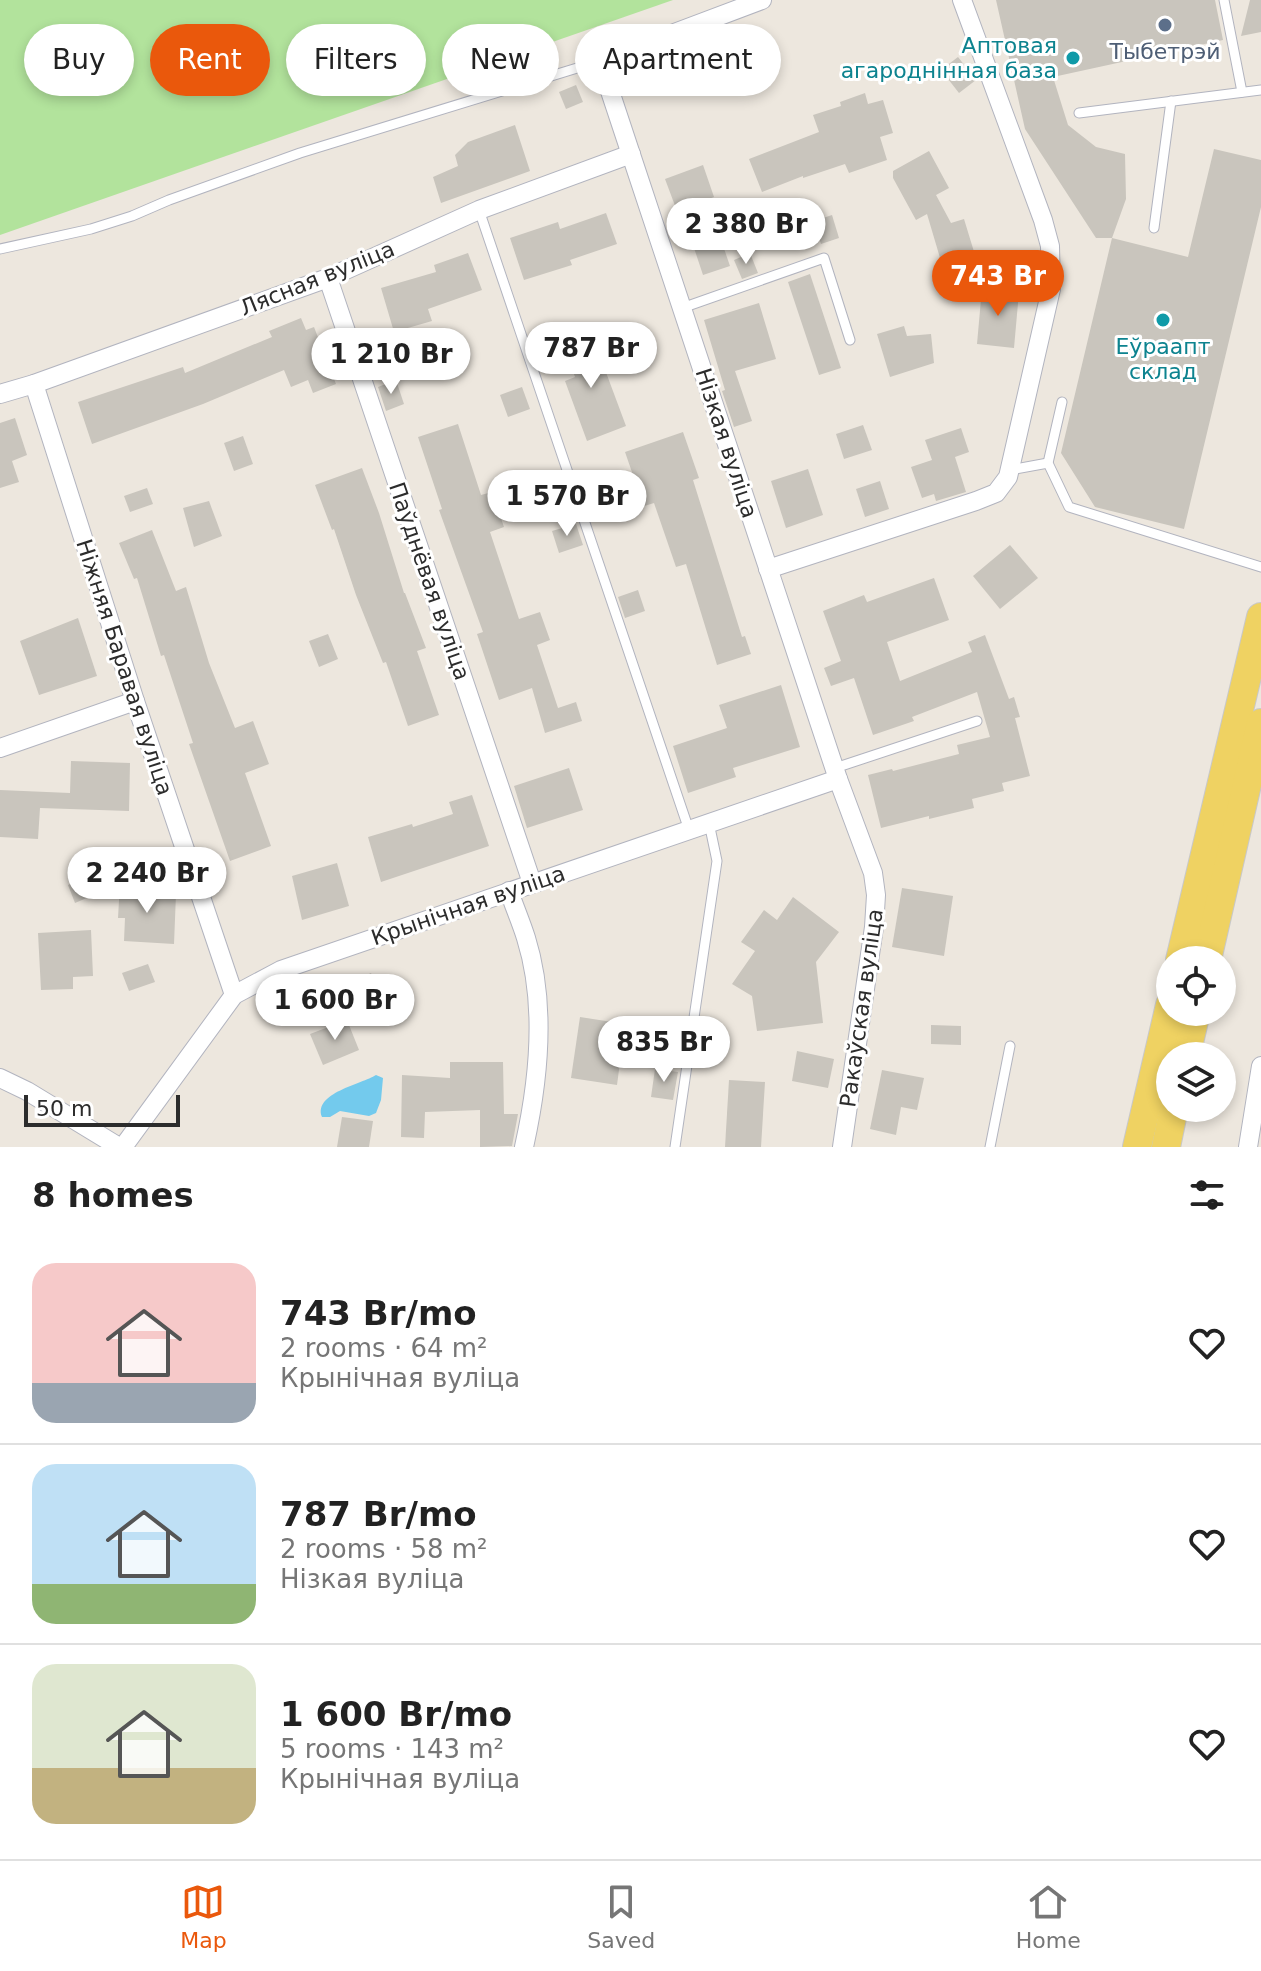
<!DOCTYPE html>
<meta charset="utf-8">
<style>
body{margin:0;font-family:"DejaVu Sans",sans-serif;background:#f2f2f2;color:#222;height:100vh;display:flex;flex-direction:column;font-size:30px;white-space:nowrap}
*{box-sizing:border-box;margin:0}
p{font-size:26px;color:#767676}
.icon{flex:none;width:44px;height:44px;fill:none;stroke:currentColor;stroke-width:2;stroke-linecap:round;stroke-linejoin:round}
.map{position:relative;height:1147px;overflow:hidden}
.drawer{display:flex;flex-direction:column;background:#fff;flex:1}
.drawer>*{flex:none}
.hud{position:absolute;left:24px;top:24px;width:800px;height:72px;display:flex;gap:16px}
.tools{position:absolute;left:1156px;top:946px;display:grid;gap:16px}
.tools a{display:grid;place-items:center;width:80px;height:80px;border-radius:50%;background:#fff;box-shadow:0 4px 12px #0003;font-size:40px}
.scale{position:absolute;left:24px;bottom:20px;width:156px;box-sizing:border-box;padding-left:8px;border:4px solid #2c2c2c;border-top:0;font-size:22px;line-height:28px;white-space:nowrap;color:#2c2c2c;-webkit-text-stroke:6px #fff;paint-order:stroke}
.price{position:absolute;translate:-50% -68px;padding:0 18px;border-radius:28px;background:#fff;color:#222;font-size:26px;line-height:52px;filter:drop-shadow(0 2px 4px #0008)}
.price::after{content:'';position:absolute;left:50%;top:48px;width:24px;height:18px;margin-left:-12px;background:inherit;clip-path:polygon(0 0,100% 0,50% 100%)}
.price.active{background:#ea580c;color:#fff}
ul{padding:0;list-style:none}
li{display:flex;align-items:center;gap:24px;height:200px;padding:0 32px}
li+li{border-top:2px solid #e0e0e0}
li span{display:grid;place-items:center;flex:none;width:224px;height:160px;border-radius:24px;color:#555}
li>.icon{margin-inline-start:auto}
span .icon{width:96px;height:96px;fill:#fffc;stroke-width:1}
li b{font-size:34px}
h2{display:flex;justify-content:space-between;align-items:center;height:96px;padding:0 32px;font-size:34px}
.pill{padding:0 28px;border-radius:36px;background:#fff;box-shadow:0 4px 12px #0003;font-size:28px;line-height:72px}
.pill.active{background:#ea580c;color:#fff}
.menu{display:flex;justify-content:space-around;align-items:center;height:112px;border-top:2px solid #e0e0e0;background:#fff;font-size:22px;color:#767676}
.menu a{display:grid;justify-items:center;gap:4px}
.menu .active{color:#ea580c}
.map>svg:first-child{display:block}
.green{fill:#b2e39c}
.water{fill:#73caed}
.building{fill:#c9c5bd}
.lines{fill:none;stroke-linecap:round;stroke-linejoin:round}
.lane-casing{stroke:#b2b4bf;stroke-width:11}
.street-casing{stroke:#b2b4bf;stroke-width:20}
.primary-casing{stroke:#c8c8c8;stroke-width:30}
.lane{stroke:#fff;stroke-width:9}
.street{stroke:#fff;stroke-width:18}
.primary{stroke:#efd262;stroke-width:28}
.service-dot{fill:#5c6f8a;stroke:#fff;stroke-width:3}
.culture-dot{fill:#0f9aa8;stroke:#fff;stroke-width:3}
.labels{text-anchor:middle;stroke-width:6;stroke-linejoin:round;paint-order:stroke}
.culture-label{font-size:22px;fill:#0d838f;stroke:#fff;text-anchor:end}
.service-label{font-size:22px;fill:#4e5e75;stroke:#fff}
.street-label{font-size:22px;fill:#2c2c2c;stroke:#fff}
</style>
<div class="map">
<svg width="1261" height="1147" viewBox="0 0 1261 1147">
<rect width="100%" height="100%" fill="#ede7de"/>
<path class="green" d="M0 0H673L0 235Z"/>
<path class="water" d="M376 1075 383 1078 381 1100 376 1113 369 1116 340 1111 330 1117H322C313 1093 362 1084 376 1075Z"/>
<g class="building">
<path d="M996 0H1215L1223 40 1053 77 1068 125 1096 147 1125 154 1126 199 1112 238H1096L1025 129Z"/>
<path d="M1250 0H1261V32L1241 36Z"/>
<path d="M958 57 976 80 959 93 941 70Z"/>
<path d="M576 85 583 102 566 109 559 92Z"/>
<path d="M865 93 868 104 883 100 893 133 880 137 887 160 849 173 845 164 803 178V176L762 192 749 159 819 132 813 115 841 106 840 102Z"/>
<path d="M515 125 530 171 441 203 433 177 458 166 455 155 468 142Z"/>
<path d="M1214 149 1261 160V207L1184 529 1095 507 1061 453 1112 238 1188 257Z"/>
<path d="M929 151 949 188 936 195 951 223 964 219 979 268 946 278 927 214 916 220 893 178V171Z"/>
<path d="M703 165 714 197 677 211 665 179Z"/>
<path d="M606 213 617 244 570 260 572 265 524 280 510 238 558 222 560 229Z"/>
<path d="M832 215 839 238 821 244 814 221Z"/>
<path d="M719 234 730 266 703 275 692 242Z"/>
<path d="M468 253 482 290 428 309 432 321 394 332 381 288 436 272 434 265Z"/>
<path d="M750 253 758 273 742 279 734 260Z"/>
<path d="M810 274 841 368 819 375 788 282Z"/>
<path d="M982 288 1019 292 1014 348 977 344Z"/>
<path d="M759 303 776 359 735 371 752 421 734 427 722 391 725 390 704 320Z"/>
<path d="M301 318 306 330 314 327 336 384 313 393 308 380 291 387 284 370 203 404 92 444 78 402 183 367 185 373 272 337 269 331Z"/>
<path d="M904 326 907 336 931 334 934 363 890 377 877 334Z"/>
<path d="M580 327 595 370 604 367 626 426 587 441 565 381 575 377 560 334Z"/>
<path d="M396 380 404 404 386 411 378 387Z"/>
<path d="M522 387 530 409 508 417 500 395Z"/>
<path d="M15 418 27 455 12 461 19 482 0 488V423Z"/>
<path d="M458 424 481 495 492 492 504 527 490 532 519 619 540 612 550 640 537 645 558 708 576 702 582 721 545 733 532 688 499 700 477 634 483 632 439 510 442 509 418 437Z"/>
<path d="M863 425 872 450 844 459 836 434Z"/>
<path d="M961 428 969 452 955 457 966 492 936 501 934 494 922 498 911 467 932 460 925 440Z"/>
<path d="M683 432 699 478 693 480 742 637 745 636 751 654 717 665 686 564 676 567 654 503 600 520 592 493 634 478 625 452Z"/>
<path d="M243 436 253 464 234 471 224 443Z"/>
<path d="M362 468 379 513 404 593H405L426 648 417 651 439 715 408 726 386 662 383 663 356 595 334 529 332 530 315 485Z"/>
<path d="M808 469 823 515 786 528 771 481Z"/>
<path d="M880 481 889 509 865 517 856 489Z"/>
<path d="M147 488 153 504 130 512 124 496Z"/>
<path d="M209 501 222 536 194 547 183 508Z"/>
<path d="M576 524 583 545 559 553 552 531Z"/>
<path d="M152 530 176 591 186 587 209 663 235 728 253 721 269 764 245 773 271 846 230 861 189 744 193 743 164 655 161 656 137 578 134 579 119 543Z"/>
<path d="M1010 545 1038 578 1000 609 973 576Z"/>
<path d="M934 578 949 620 887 642 900 681 972 652 968 642 985 635 1009 699 1014 697 1020 717 1015 718 1030 776 1002 783 1004 791 972 799 974 808 929 819V816L881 828 868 775 892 769 893 771 959 754 957 745 990 737 977 692 912 717 914 721 873 735 854 678 831 686 824 668 841 661 823 611 864 595 867 602Z"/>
<path d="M638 590 645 611 625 618 618 597Z"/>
<path d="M78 618 97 676 39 695 20 641Z"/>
<path d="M328 634 338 659 319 667 309 641Z"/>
<path d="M781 685 800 747 733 768 736 777 688 793 673 746 727 728 719 705Z"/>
<path d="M71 761 130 763 129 811 40 808 38 839 0 837V790L70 793Z"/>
<path d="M569 768 583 810 527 828 514 786Z"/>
<path d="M472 795 489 846 381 882 368 837 412 824 413 827 453 814 449 802Z"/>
<path d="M337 863 349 906 302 920 292 876Z"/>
<path d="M111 866 118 885 95 895 88 876H90L89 873Z"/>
<path d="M88 877 89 897 75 903 68 885Z"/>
<path d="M120 883 146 884V893L176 894 174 944 124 941 125 918H118Z"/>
<path d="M902 888 953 896 944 956 892 947Z"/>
<path d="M793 897 839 932 816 962 823 1023 757 1031 752 996 732 984 755 951 741 942 764 910 777 920Z"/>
<path d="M91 930 93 976 73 977V989L41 990 38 933Z"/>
<path d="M148 964 155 982 129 991 122 973Z"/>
<path d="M371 973 379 991 343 1008 335 990Z"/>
<path d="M580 1017 625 1024 617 1085 571 1078Z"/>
<path d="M347 1020 359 1050 323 1065 310 1034Z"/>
<path d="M931 1025 961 1026V1045L931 1044Z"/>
<path d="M797 1051 834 1059 828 1088 792 1081Z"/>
<path d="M450 1062H503L504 1114H518L512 1146 480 1147V1110L425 1112 424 1138 401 1137 402 1075 450 1078Z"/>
<path d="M655 1069 678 1072 673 1100 651 1097Z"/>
<path d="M882 1070 924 1078 917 1110 901 1107 896 1135 870 1129Z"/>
<path d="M729 1080 765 1082 761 1147H725Z"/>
<path d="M342 1117 373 1121 369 1147H337Z"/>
</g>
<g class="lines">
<defs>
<g id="lane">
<path d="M1224 0 1242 92"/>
<path d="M1079 113 1261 90"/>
<path d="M479 210 689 830"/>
<path d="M1154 228 1171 101"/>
<path d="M0 249 91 229 132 216 169 200 300 153 600 61"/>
<path d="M682 308 824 258 850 340"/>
<path d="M1062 402 1048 463 1069 507 1261 567"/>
<path d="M1010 470 1048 463"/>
<path d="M835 768 977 721"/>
<path d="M675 1147 717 861 709 823"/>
<path d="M990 1147 1010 1046"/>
</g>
<g id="street">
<path d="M762 0 600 61 838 779 873 873 876 895 874 927 842 1147"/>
<path d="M328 278 532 883"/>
<path d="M34 384 135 701 234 995"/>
<path d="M0 394 34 384 328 278 479 210 631 154"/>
<path d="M768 569 976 501 996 493 1008 477 1051 289 1050 246 1043 220 962 0"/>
<path d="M0 748 135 701"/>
<path d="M509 891C514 906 521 922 526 938 547 1005 539 1080 524 1147"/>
<path d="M0 1078 27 1091 119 1147"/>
<path d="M123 1147 234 995 281 970 838 779"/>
<path d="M1248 1147 1261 1066"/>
</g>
<g id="primary">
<path d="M1180 960 1261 617"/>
<path d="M1207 960 1261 723"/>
<path d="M1186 1056 1196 1012"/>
<path d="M1137 1147 1170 1005"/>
<path d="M1166 1147 1174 1108"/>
</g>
</defs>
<use href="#lane" class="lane-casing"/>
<use href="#street" class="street-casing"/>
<use href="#primary" class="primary-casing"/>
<use href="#lane" class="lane"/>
<use href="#street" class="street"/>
<use href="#primary" class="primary"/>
</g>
<circle class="service-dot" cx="1165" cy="25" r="8"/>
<g class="culture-dot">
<circle cx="1073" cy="58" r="8"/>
<circle cx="1163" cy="320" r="8"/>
</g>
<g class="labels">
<g class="culture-label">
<text x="1057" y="53">Аптовая<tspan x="1057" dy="25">агароднінная база</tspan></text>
<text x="1163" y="354" text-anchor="middle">Еўраапт<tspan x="1163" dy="25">склад</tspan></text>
</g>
<g class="service-label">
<text x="1165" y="59">Тыбетрэй</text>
</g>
<g class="street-label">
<text transform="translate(317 278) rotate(-22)" y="8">Лясная вуліца</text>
<text transform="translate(727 443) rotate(72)" y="8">Нізкая вуліца</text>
<text transform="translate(430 581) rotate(71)" y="8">Паўднёвая вуліца</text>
<text transform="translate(125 667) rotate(72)" y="8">Ніжняя Баравая вуліца</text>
<text transform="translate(468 905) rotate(-19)" y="8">Крынічная вуліца</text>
<text transform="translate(861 1008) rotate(-82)" y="8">Ракаўская вуліца</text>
</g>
</g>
</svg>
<div class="tools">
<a><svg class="icon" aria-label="locate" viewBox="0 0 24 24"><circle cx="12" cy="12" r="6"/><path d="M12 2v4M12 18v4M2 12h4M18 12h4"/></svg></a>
<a><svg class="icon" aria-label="layers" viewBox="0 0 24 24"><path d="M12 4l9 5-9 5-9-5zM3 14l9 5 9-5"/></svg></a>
</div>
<div class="scale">50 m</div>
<b class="price" style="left:746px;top:266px">2 380 Br</b>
<b class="price active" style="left:998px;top:318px">743 Br</b>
<b class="price" style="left:591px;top:390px">787 Br</b>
<b class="price" style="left:391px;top:396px">1 210 Br</b>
<b class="price" style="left:567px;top:538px">1 570 Br</b>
<b class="price" style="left:147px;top:915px">2 240 Br</b>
<b class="price" style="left:335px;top:1042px">1 600 Br</b>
<b class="price" style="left:664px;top:1084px">835 Br</b>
<div class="hud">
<a class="pill">Buy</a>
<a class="pill active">Rent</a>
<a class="pill">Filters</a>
<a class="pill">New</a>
<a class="pill">Apartment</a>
</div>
</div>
<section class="drawer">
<h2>8 homes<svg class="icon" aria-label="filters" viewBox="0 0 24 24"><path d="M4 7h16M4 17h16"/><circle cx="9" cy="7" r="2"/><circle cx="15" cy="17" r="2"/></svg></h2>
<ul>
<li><span style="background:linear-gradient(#f6c9c9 75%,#9aa5b1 0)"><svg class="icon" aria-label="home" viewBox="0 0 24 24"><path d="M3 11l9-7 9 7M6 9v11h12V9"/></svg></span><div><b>743 Br/mo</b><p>2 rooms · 64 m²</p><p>Крынічная вуліца</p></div><svg class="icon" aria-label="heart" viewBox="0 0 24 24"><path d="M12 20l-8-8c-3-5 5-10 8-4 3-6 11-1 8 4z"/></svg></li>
<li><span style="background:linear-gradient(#bfe0f5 75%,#8fb573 0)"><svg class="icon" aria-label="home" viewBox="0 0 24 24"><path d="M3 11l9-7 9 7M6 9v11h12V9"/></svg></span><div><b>787 Br/mo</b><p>2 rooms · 58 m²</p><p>Нізкая вуліца</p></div><svg class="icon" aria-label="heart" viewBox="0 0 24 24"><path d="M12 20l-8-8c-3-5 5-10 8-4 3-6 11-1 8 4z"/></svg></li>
<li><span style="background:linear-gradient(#dfe7d0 65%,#c2b280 0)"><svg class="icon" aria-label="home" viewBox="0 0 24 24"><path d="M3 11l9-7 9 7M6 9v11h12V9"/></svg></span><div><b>1 600 Br/mo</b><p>5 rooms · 143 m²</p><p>Крынічная вуліца</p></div><svg class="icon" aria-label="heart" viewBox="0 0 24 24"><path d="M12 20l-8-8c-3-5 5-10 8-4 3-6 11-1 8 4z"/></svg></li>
</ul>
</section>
<nav class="menu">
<a class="active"><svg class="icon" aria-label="map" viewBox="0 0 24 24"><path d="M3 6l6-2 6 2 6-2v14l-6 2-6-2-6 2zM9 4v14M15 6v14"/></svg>Map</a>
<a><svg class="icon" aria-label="saved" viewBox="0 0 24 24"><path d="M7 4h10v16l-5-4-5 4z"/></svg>Saved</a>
<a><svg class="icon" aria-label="home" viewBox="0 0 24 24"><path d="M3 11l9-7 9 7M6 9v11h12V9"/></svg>Home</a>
</nav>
